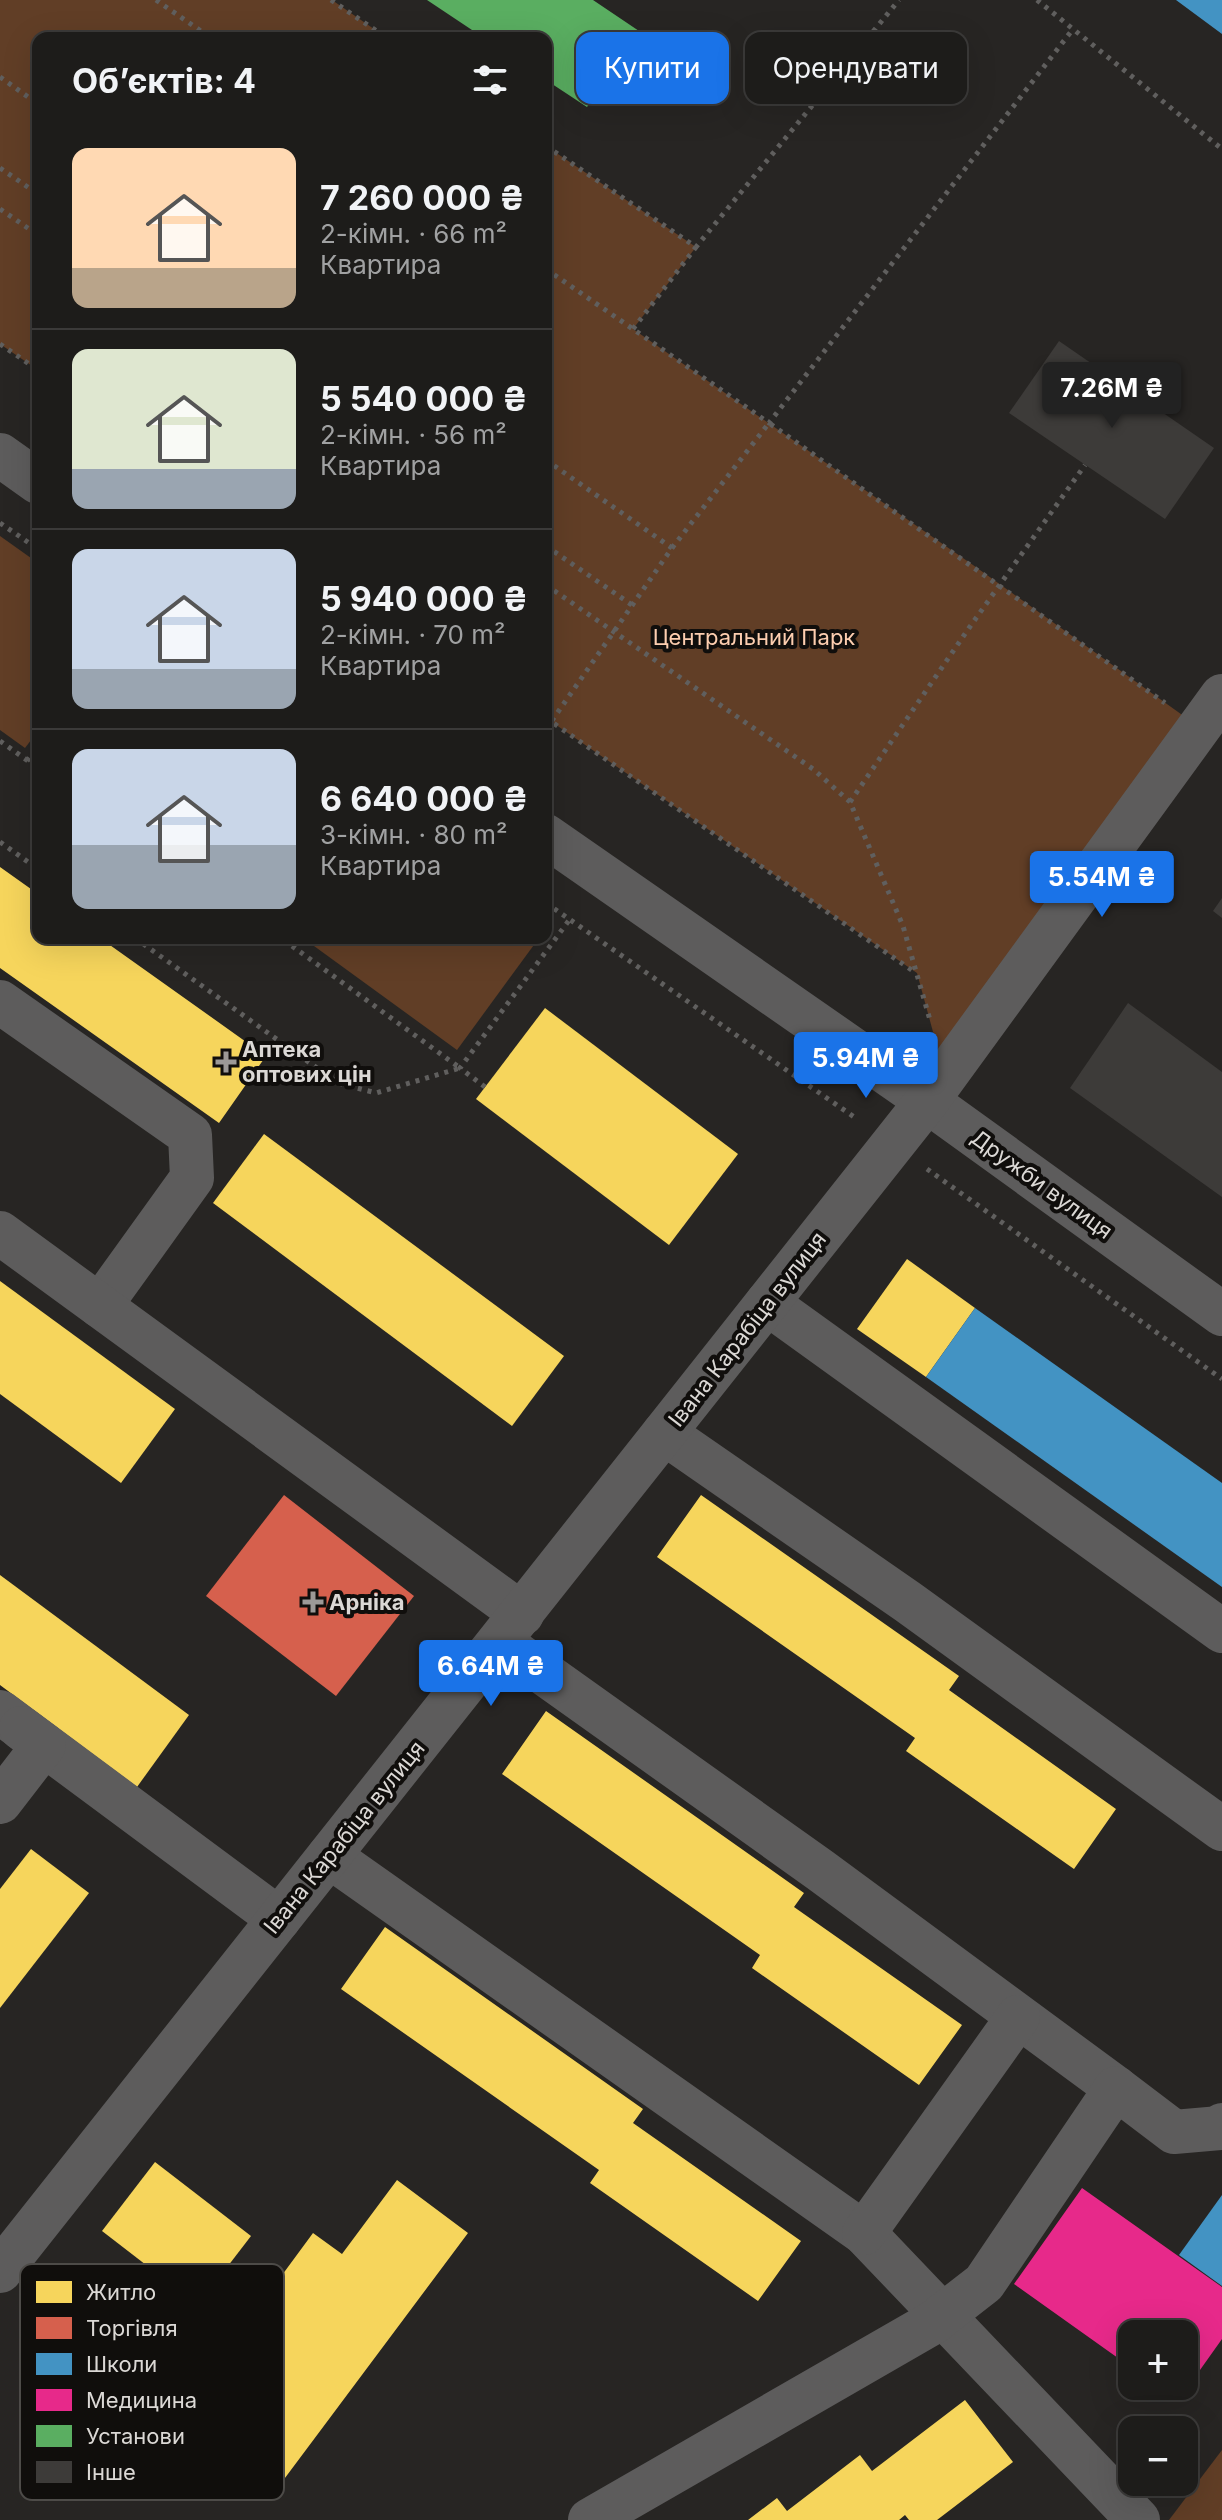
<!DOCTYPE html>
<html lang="uk">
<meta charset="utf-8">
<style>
body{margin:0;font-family:Inter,sans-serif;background:#2a2927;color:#f1f3f6;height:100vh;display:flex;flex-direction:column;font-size:30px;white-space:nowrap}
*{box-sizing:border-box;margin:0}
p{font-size:26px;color:#a0a1a2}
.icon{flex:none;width:44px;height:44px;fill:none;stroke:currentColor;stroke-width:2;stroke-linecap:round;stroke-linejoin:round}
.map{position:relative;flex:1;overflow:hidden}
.drawer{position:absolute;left:32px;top:32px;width:520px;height:912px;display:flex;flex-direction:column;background:#1d1c1a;border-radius:16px;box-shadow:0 8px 32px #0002,0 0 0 2px #3b3a39}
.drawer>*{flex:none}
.banner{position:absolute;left:576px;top:32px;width:526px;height:72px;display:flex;gap:16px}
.controls{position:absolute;left:1118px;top:2320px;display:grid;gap:16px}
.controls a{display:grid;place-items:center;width:80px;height:80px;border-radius:16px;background:#1d1c1a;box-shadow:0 8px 32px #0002,0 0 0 2px #3b3a39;font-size:40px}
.price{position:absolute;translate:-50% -68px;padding:0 18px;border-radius:8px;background:#1a73e8;color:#fff;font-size:26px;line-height:52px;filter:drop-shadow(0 2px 4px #0008)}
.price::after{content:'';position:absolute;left:50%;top:48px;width:24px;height:18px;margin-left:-12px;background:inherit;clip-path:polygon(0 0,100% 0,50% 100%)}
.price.on{background:#222;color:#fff}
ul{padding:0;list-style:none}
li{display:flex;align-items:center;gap:24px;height:200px;padding:0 40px}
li+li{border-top:2px solid #3b3a39}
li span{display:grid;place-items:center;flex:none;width:224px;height:160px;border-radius:16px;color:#555}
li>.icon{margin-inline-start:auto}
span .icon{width:96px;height:96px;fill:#fffc;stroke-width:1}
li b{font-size:34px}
h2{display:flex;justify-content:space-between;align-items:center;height:96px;padding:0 40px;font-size:34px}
.tag{padding:0 28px;border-radius:16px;background:#1d1c1a;box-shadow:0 8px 32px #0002,0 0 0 2px #3b3a39;font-size:28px;line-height:72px}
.tag.on{background:#1a73e8;color:#fff}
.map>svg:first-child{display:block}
.green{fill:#613e26}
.homes{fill:#f6d55c}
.shops{fill:#d6604d}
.schools{fill:#4393c3}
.health{fill:#e7298a}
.public{fill:#5aae61}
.building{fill:#3d3b39}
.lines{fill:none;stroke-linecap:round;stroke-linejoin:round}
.path{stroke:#605f5e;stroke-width:5;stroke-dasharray:4 6;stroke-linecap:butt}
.minor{stroke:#5d5c5c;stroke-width:44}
.poi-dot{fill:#9c9997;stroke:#100e0c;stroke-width:3}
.labels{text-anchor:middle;stroke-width:8;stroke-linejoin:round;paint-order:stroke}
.park-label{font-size:22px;fill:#fdceb0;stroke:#100e0c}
.poi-label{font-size:22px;font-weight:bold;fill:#dbd8d5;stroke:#100e0c;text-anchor:start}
.street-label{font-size:22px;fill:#dbd8d5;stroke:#100e0c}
.key{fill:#100e0c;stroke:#4d4b48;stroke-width:2}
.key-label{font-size:22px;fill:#dbd8d5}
</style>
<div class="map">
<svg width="1222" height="2520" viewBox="0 0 1222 2520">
<rect width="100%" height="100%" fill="#272523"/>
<g class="green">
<path d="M0 0H332L387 38H38V370L0 344Z"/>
<path d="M546 146 696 247 633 329 973 565 1199 727 945 1076 917 973 546 718Z"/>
<path d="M0 536 38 563V731L25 748 0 730Z"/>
<path d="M303 938H539L457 1050Z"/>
<path d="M1222 2450V2520H1169Z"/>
</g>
<g class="homes">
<path d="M0 867 38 894V938H100L266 1056 219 1123 0 968Z"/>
<path d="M545 1008 738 1154 669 1245 476 1099Z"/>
<path d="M264 1134 564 1356 512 1426 213 1203Z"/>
<path d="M907 1259 975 1308 926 1377 857 1329Z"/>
<path d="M0 1281 175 1409 121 1483 0 1394Z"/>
<path d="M701 1495 959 1676 949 1690 1116 1809 1074 1869 906 1751 915 1738 657 1557Z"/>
<path d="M0 1575 189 1715 137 1787 0 1685Z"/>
<path d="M546 1711 804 1893 794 1907 962 2025 919 2085 752 1968 760 1955 502 1774Z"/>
<path d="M31 1849 89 1893 0 2008V1889Z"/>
<path d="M385 1927 643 2109 633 2123 801 2241 758 2301 590 2183 599 2170 341 1989Z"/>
<path d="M155 2162 251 2236 198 2305 102 2231Z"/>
<path d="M397 2180 468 2233 276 2490 204 2436 262 2358 235 2339 313 2233 342 2254Z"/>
<path d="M965 2400 1013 2462 937 2520H909L905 2515 899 2520H748L777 2498 787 2511 860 2455 872 2471Z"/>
</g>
<path class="shops" d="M284 1495 414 1596 336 1696 206 1596Z"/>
<g class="schools">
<path d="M1176 0H1222V34Z"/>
<path d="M975 1308 1222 1483V1587L926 1377Z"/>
<path d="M1222 2195V2286L1179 2255Z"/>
</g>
<path class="health" d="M1082 2188 1222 2287V2339L1178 2401 1157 2386H1184V2334H1132V2368L1014 2284Z"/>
<path class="public" d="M427 0H593L639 31 587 107 546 80V38H484Z"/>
<g class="building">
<path d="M1059 341 1214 448 1165 519 1009 413Z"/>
<path d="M1222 898V918L1213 911Z"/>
<path d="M1128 1003 1222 1072V1197L1070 1088Z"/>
</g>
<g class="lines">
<g class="path">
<path d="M156 0 211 38"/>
<path d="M331 0 387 38"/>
<path d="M1037 0 1222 149"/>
<path d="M0 77 38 104"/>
<path d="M546 146 696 247 899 0"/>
<path d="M0 168 38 194"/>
<path d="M0 209 38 235"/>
<path d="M546 269 769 423 1073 29"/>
<path d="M633 329 696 247"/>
<path d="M0 344 38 370"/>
<path d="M546 460 672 548 551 722"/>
<path d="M0 523 38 549"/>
<path d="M546 546 632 605"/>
<path d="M672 548 769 423 1165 703"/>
<path d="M546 585 813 769 850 802 903 926 930 1020"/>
<path d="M546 718 916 973"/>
<path d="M0 741 38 768"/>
<path d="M27 761 38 747"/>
<path d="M850 802 969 628 1085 465"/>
<path d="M0 842 38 869"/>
<path d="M546 903 857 1119"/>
<path d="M135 938 338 1083 376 1093 460 1068 281 938"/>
<path d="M485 1087 460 1068 570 919"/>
<path d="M927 1169 1222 1379"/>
</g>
<g class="minor">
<path d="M0 455 38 482"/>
<path d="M546 836 927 1101 1222 1314"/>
<path d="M0 1002 190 1135 192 1178 100 1306"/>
<path d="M0 1233 522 1614"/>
<path d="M767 1303 1222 1631"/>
<path d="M664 1433 908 1602 1222 1829"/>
<path d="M500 1642 820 1870 1116 2088"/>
<path d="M0 1712 279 1919"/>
<path d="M0 1802 44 1745 21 1728"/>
<path d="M329 1856 864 2233 1138 2520"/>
<path d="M864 2233 1018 2017"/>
<path d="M0 2271 927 1101 1222 696"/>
<path d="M590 2520 934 2322 984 2283 1116 2088 1174 2132 1220 2128 1222 2125"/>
</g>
</g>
<g class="poi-dot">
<path d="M222 1050h8v8h8v8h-8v8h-8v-8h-8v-8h8z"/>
<path d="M309 1590h8v8h8v8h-8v8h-8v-8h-8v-8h8z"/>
</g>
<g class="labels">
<g class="park-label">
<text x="754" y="645">Центральний Парк</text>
</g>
<g class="poi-label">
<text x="242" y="1057">Аптека<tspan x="242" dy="25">оптових цін</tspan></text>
<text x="329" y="1610">Арніка</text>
</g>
<g class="street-label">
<text transform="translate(1042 1184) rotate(36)" y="8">Дружби вулиця</text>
<text transform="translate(747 1329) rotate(-52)" y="8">Івана Карабіца вулиця</text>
<text transform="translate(344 1837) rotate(-51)" y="8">Івана Карабіца вулиця</text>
</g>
</g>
<rect x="20" y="2264" width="264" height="236" rx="12" class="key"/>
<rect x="36" y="2281" width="36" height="22" fill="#f6d55c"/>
<rect x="36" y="2317" width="36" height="22" fill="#d6604d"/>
<rect x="36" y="2353" width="36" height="22" fill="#4393c3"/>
<rect x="36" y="2389" width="36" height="22" fill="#e7298a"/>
<rect x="36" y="2425" width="36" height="22" fill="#5aae61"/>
<rect x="36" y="2461" width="36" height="22" fill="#3d3b39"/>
<g class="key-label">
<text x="86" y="2300">Житло</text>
<text x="86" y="2336">Торгівля</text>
<text x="86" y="2372">Школи</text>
<text x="86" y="2408">Медицина</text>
<text x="86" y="2444">Установи</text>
<text x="86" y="2480">Інше</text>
</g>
</svg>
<div class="controls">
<a>+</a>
<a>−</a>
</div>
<b class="price on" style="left:1112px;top:430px">7.26M ₴</b>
<b class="price" style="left:1102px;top:919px">5.54M ₴</b>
<b class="price" style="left:866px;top:1100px">5.94M ₴</b>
<b class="price" style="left:491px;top:1708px">6.64M ₴</b>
<div class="banner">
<a class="tag on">Купити</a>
<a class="tag">Орендувати</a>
</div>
<section class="drawer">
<h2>Об’єктів: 4<svg class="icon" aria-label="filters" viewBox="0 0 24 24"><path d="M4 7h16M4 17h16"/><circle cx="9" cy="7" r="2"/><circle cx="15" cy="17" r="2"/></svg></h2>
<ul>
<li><span style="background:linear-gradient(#ffd9b3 75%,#b9a48a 0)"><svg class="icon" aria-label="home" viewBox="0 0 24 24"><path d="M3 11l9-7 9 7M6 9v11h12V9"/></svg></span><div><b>7 260 000 ₴</b><p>2-кімн. · 66 m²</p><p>Квартира</p></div></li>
<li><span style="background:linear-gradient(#dfe7d0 75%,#9aa5b1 0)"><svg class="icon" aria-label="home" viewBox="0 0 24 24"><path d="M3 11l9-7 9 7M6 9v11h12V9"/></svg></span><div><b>5 540 000 ₴</b><p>2-кімн. · 56 m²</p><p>Квартира</p></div></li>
<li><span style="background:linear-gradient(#c9d6e8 75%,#9aa5b1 0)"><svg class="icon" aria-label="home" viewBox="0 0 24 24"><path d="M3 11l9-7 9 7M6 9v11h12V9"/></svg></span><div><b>5 940 000 ₴</b><p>2-кімн. · 70 m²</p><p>Квартира</p></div></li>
<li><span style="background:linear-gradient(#c9d6e8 60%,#9aa5b1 0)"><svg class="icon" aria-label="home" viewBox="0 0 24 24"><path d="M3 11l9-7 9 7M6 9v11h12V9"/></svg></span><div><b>6 640 000 ₴</b><p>3-кімн. · 80 m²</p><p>Квартира</p></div></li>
</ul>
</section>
</div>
